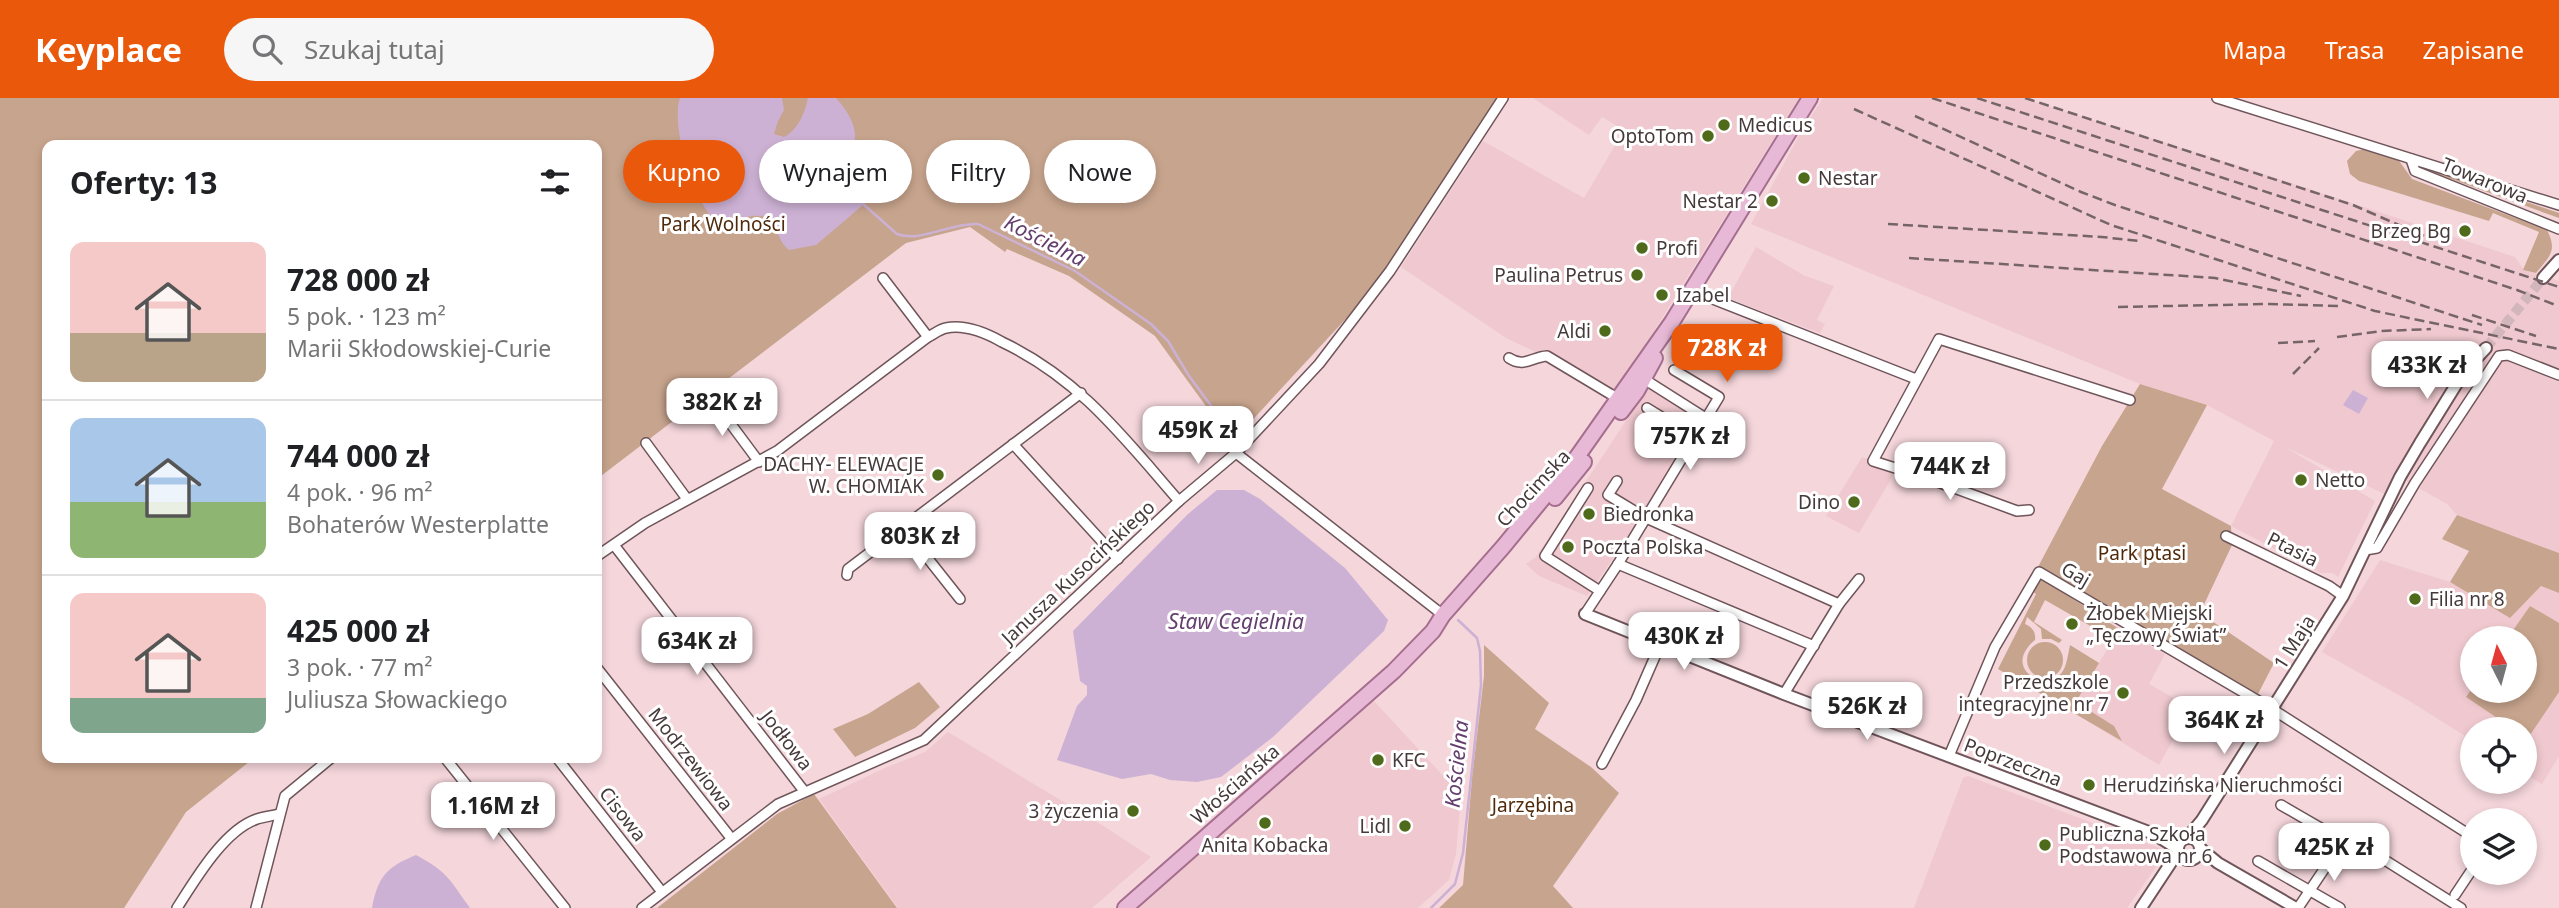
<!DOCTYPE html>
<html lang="pl">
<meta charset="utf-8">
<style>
body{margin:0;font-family:"Noto Sans",sans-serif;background:#f6f6f6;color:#202124;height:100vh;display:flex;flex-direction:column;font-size:26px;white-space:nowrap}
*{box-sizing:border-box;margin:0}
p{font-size:23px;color:#757577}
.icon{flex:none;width:38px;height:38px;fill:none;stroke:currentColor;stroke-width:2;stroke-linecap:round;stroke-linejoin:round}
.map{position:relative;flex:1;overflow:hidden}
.side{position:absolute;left:42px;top:42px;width:560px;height:623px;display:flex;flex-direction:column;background:#fff;border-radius:14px;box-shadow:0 4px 10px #0003}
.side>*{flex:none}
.top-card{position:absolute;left:623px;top:42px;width:665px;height:63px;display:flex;gap:14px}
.needle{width:46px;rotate:354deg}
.controls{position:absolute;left:2460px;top:528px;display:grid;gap:14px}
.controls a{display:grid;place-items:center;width:77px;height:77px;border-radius:50%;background:#fff;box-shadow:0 4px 10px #0003;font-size:35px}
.price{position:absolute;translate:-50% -60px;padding:0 16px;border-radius:14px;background:#fff;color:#222;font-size:23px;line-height:46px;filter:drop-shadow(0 2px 4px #0008)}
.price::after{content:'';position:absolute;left:50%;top:42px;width:21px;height:16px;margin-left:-10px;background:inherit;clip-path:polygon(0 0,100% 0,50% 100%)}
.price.selected{background:#ea580c;color:#fff}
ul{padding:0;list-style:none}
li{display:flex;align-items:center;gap:21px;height:175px;padding:0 28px}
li+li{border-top:2px solid #e0e0e0}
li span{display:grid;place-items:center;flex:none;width:196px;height:140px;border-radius:14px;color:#555}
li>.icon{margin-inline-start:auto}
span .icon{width:84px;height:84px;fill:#fffc;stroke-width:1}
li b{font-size:30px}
h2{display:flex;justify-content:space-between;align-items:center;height:84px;padding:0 28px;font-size:30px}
.tag{padding:0 24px;border-radius:32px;background:#fff;box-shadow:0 4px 10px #0003;font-size:24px;line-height:63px}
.tag.selected{background:#ea580c;color:#fff}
header{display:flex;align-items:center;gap:42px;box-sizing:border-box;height:98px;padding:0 35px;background:#ea580c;color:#fff}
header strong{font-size:33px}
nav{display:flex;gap:38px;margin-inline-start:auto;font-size:24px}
.search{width:490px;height:63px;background:#f6f6f6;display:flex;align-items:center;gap:18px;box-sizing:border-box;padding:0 24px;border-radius:38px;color:#757577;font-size:26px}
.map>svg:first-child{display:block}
.built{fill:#efc9cf;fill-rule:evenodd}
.green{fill:#c7a48d}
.water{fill:#cdb1d4}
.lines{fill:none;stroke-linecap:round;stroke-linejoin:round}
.stream{stroke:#cdb1d4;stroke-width:2.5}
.tertiary-tunnel{stroke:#d1b7bb;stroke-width:10;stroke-dasharray:10 5;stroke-linecap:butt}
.minor-casing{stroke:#6f555a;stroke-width:12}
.tertiary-casing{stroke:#6f555a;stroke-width:14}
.primary-casing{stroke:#a56e8e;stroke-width:18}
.minor{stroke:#fff;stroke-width:9}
.tertiary{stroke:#fff;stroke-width:10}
.primary{stroke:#e8b9d6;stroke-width:14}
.rail{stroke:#766568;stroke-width:2.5;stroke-dasharray:10 5;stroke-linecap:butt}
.poi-dot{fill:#4f6a1b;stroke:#fff;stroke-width:2.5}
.labels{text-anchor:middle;stroke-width:6;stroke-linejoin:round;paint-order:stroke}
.poi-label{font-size:19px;fill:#45393b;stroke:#fff;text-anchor:start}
.street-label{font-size:19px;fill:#45393b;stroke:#fff}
.park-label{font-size:19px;fill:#4f290a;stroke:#fff}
.water-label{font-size:21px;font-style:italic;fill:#643f6e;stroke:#fff}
</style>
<header>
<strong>Keyplace</strong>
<div class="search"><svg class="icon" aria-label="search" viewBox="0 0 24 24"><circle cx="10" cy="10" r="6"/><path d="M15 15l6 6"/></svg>Szukaj tutaj</div>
<nav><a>Mapa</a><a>Trasa</a><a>Zapisane</a></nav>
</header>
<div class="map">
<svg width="2559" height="810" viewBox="0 0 2559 810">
<rect width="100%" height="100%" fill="#f4d6db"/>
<g class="built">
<path d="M1533 0H1799L1626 278 1616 292 1506 240 1401 169 1483 43 1584 100 1624 32 1602 19 1589 37Z"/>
<path d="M1823 0H2022L2243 69 2515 159 2524 172 2559 183V281L2494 254 2512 265 2559 284V455L2457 417 2447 406 2401 380 2391 399 2285 349 2375 403 2338 479 2333 475H2321L2231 428 2274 343 2207 307 2140 286 1751 126 1800 36Z"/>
<path d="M1756 149 1805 178 1834 188 1817 222 1825 226 1820 235 1728 200Z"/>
<path d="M1649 288 1701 320 1644 416 1587 498 1539 478 1526 466 1536 459Z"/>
<path d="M1862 359 1897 371 1859 435 1826 418Z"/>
<path d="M2380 462 2450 484 2510 519 2541 488 2559 495V658L2542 686 2525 676V632H2473V643L2411 604 2322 554ZM2473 541H2525V593H2473Z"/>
<path d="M2119 531 2165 556 2149 586 2191 610 2159 667 2071 613Z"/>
<path d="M1373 602 1461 697 1456 756 1449 782 1418 810H1134Z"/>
<path d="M948 634 1105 729 1151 759 1092 810H898L819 701 885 670 925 654Z"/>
<path d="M1968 678 2162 751 2163 759 2127 810H1914L1963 680Z"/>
</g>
<g class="green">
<path d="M0 0H1503L1390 173 1232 344 1155 238 1069 178 1007 151 1005 154 970 129 906 145 597 381V47H47V660H254L186 714 124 810H0Z"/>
<path d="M2365 51 2397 60 2412 81 2547 132C2558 153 2549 159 2536 175L2523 172 2539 134 2493 115 2489 123 2359 83 2350 76 2347 63 2356 53Z"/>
<path d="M2427 70 2559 115V120L2426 72Z"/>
<path d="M2140 286 2207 307 2162 391 2231 428 2232 447 2200 515 2274 565 2258 596 2038 469 2102 348Z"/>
<path d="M2457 417 2559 455V495L2541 488 2510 520 2450 484 2469 453 2442 441Z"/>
<path d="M2044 482 2119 531 2113 541 2045 502 2034 524 2062 542 2059 545 2051 541H2042L2041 531 2027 519 2025 526C2032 529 2036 534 2035 542 2016 558 2019 575 2042 584 2066 581 2066 567 2070 547L2099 565 2076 604 2114 628 2122 643 1998 571 2036 496 2030 492 2036 484Z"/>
<path d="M2530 508 2559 525V594L2528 640 2525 638V632H2515L2466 599 2473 589V593H2525V541H2507Z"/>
<circle cx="2045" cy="562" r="18"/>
<path d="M1484 547 1549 605 1535 631 1591 669 1619 695 1553 788 1573 810H1439L1463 787 1472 680 1484 578Z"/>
<path d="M919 584 940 609 915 630 855 659 833 631 868 616Z"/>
<path d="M814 696 897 810H657L777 716Z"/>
</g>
<g class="water">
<path d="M680 0H782L784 12 778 23 774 36 784 39C798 32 805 15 808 0H836C845 10 859 29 854 44 851 52 844 55 847 64 850 75 864 76 870 86L869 96 863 107 816 147 789 152C781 146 779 137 774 128 764 108 738 123 722 127 695 115 670 27 680 0Z"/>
<path d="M2353 292 2368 300 2359 316 2343 307Z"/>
<path d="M1217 392H1244L1260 401 1345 470 1388 522 1384 533 1273 639 1221 679 1197 684 1170 682 1151 676 1122 681 1057 662 1077 608 1087 597V588L1080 583 1073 533 1188 416Z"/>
<path d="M416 757C449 775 449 781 470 810H372C378 778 387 769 416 757Z"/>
</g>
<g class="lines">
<g class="stream">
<path d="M862 105 897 136C920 145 952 124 978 126L1075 173 1151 226 1168 243 1189 278 1235 340"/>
<path d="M1431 810 1455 786 1463 755 1481 587 1480 553 1477 540 1458 522"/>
</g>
<path class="tertiary-tunnel" d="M2486 250 2543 180"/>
<defs>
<g id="minor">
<path d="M2217 0 2559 107"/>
<path d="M2411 61 2415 73 2559 131"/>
<path d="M883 180 928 239"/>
<path d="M1690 192 1916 281"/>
<path d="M1509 260C1524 270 1532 259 1547 258L1622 303"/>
<path d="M1644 281 1704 319"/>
<path d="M710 298 759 364"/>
<path d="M1647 310 1694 339"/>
<path d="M646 345 687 401"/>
<path d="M1013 346 1118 461"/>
<path d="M1236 355 1443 517"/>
<path d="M1617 383 1608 397 1646 420 1839 506"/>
<path d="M1588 390 1545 458 1600 493"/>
<path d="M2029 412 2017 413 1927 380 1873 363 1939 241 2130 302"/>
<path d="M903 429 960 501"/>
<path d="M2226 438 2329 488 2343 498"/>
<path d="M614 447 804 693"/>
<path d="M2365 452 2377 450 2415 385 2499 258 2508 257 2559 277"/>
<path d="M597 458 645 425 777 353 928 239C934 236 940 231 946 230 966 226 986 235 1002 244 1080 281 1124 340 1179 403"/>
<path d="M1618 466 1814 548"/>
<path d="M847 477 848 471 1081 295"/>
<path d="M1585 516 1618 466 1719 299 1674 272"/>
<path d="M597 570 731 740"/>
<path d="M1784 596 1839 506 1859 481"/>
<path d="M1949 658 1995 549 2039 474 2272 611 2473 739"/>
<path d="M445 660 565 810"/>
<path d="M557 660 662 794"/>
<path d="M1602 666 1636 602 1660 547"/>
<path d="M2281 707 2343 743 2353 742 2461 810"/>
<path d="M2258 763 2340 810"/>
<path d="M2455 797 2473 770"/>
<path d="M177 810C195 782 224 732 257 721 264 719 271 718 279 716"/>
<path d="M256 810 285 698 331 660"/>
<path d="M642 810 778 706 924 642 1179 403 1236 355 1319 266 1390 173 1503 0"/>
<path d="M2298 810 2343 743"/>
</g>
<g id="tertiary">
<path d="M2543 180 2559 162"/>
<path d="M1585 516 1784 596 2154 736 2178 751"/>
<circle cx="2189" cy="751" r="11"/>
<path d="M2187 740 2202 722 2343 498 2400 379 2420 345 2464 274 2486 250"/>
<path d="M2201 751 2218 765 2296 810"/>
<path d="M2141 810 2178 754"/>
</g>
<g id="primary">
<path d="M1621 314 1637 293 1655 260"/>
<path d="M1555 400 1584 364"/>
<path d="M1125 810 1394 573 1433 533 1443 517 1503 449 1577 359 1672 224 1810 0"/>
</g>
</defs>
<use href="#minor" class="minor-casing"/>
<use href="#tertiary" class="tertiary-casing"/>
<use href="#primary" class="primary-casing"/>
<use href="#minor" class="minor"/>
<use href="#tertiary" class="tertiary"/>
<use href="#primary" class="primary"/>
<g class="rail">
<path d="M1932 0 2517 192 2558 208"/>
<path d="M1977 0 2559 189"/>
<path d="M2025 0 2353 107 2424 138"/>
<path d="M1854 11 2111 127 2375 213 2559 251"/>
<path d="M1915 18 2081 94 2115 107 2482 227"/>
<path d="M1888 126 2102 139 2139 143"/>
<path d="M1909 160 2215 180 2301 198"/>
<path d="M2118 209 2269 206 2340 208"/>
<path d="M2472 217 2536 238"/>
<path d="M2337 239 2382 233 2431 231"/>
<path d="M2278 245 2315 243"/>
<path d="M2293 276 2319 250"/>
</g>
</g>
<g class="poi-dot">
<circle cx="1724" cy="27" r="7"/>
<circle cx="1708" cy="38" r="7"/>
<circle cx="1804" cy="80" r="7"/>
<circle cx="1772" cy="103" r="7"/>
<circle cx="2465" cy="133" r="7"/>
<circle cx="1642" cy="150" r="7"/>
<circle cx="1637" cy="177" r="7"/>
<circle cx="1662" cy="197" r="7"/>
<circle cx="1605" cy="233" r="7"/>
<circle cx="938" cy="377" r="7"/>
<circle cx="2301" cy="382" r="7"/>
<circle cx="1854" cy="404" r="7"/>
<circle cx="1589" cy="416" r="7"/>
<circle cx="1568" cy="449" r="7"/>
<circle cx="2415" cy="501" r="7"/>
<circle cx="2072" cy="526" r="7"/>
<circle cx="2123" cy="595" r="7"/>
<circle cx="1378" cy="662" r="7"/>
<circle cx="2089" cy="687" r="7"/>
<circle cx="1133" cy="713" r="7"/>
<circle cx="1265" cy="725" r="7"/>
<circle cx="1405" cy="728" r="7"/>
<circle cx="2045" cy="747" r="7"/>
</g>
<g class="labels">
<g class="poi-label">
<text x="1738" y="34">Medicus</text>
<text x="1694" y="45" text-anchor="end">OptoTom</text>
<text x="1818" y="87">Nestar</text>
<text x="1758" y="110" text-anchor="end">Nestar 2</text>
<text x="2451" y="140" text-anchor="end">Brzeg Bg</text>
<text x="1656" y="157">Profi</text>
<text x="1623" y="184" text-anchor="end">Paulina Petrus</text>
<text x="1676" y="204">Izabel</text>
<text x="1591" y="240" text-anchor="end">Aldi</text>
<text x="924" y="373" text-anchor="end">DACHY- ELEWACJE<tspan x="924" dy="22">W. CHOMIAK</tspan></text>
<text x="2315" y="389">Netto</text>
<text x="1840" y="411" text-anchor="end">Dino</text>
<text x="1603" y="423">Biedronka</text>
<text x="1582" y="456">Poczta Polska</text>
<text x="2429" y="508">Filia nr 8</text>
<text x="2086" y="522">Żłobek Miejski<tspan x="2086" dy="22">„Tęczowy Świat”</tspan></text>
<text x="2109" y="591" text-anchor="end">Przedszkole<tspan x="2109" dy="22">integracyjne nr 7</tspan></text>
<text x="1392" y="669">KFC</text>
<text x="2103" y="694">Herudzińska Nieruchmości</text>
<text x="1119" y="720" text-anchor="end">3 życzenia</text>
<text x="1391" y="735" text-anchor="end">Lidl</text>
<text x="2059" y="743">Publiczna Szkoła<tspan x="2059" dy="22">Podstawowa nr 6</tspan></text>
<text x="1265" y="754" text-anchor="middle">Anita Kobacka</text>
</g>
<g class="street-label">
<text transform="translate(2485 82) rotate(22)" y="7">Towarowa</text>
<text transform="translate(1533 390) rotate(-47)" y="7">Chocimska</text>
<text transform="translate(2293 451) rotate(26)" y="7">Ptasia</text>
<text transform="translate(1078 474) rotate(-43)" y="7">Janusza Kusocińskiego</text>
<text transform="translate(2076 476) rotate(30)" y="7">Gaj</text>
<text transform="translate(2294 544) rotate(-58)" y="7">1 Maja</text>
<text transform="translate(787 642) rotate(52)" y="7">Jodłowa</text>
<text transform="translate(691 661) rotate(52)" y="7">Modrzewiowa</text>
<text transform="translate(2013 664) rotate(21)" y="7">Poprzeczna</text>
<text transform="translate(1235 686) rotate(-41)" y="7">Włościańska</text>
<text transform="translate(623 716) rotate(52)" y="7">Cisowa</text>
</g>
<g class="park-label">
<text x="723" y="133">Park Wolności</text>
<text x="2142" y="462">Park ptasi</text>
<text x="1533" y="714">Jarzębina</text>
</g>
<g class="water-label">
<text transform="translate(1045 143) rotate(27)" y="7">Kościelna</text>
<text x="1236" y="531">Staw Cegielnia</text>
<text transform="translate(1457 666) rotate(-84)" y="7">Kościelna</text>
</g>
</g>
</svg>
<div class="controls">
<a><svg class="needle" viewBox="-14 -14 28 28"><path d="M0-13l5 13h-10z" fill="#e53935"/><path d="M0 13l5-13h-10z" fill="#757577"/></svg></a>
<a><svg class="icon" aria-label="locate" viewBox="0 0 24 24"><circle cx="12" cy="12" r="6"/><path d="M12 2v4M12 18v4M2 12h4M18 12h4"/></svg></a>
<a><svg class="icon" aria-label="layers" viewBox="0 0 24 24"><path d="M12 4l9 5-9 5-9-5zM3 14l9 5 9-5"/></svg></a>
</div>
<b class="price selected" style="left:1727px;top:286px">728K zł</b>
<b class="price" style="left:2427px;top:303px">433K zł</b>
<b class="price" style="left:722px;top:340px">382K zł</b>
<b class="price" style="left:1198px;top:368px">459K zł</b>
<b class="price" style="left:1690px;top:374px">757K zł</b>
<b class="price" style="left:1950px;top:404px">744K zł</b>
<b class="price" style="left:920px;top:474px">803K zł</b>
<b class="price" style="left:1684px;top:574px">430K zł</b>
<b class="price" style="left:697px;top:579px">634K zł</b>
<b class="price" style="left:1867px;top:644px">526K zł</b>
<b class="price" style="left:2224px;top:658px">364K zł</b>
<b class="price" style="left:493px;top:744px">1.16M zł</b>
<b class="price" style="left:2334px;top:785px">425K zł</b>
<div class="top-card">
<a class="tag selected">Kupno</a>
<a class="tag">Wynajem</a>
<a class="tag">Filtry</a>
<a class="tag">Nowe</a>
</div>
<section class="side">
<h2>Oferty: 13<svg class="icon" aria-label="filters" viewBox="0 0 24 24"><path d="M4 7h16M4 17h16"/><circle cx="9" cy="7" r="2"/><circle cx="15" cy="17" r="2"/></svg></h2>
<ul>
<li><span style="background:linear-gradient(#f6c9c9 65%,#b9a48a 0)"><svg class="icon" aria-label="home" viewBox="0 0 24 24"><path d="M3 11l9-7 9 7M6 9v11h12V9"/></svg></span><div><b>728 000 zł</b><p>5 pok. · 123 m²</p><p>Marii Skłodowskiej-Curie</p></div></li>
<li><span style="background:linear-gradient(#a9c7e8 60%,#8fb573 0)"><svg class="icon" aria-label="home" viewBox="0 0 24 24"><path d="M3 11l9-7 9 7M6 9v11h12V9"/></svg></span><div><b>744 000 zł</b><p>4 pok. · 96 m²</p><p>Bohaterów Westerplatte</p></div></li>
<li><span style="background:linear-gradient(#f6c9c9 75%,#7fa58c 0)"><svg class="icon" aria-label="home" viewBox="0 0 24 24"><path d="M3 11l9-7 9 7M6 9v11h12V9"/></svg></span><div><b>425 000 zł</b><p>3 pok. · 77 m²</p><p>Juliusza Słowackiego</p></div></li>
</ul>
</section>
</div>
